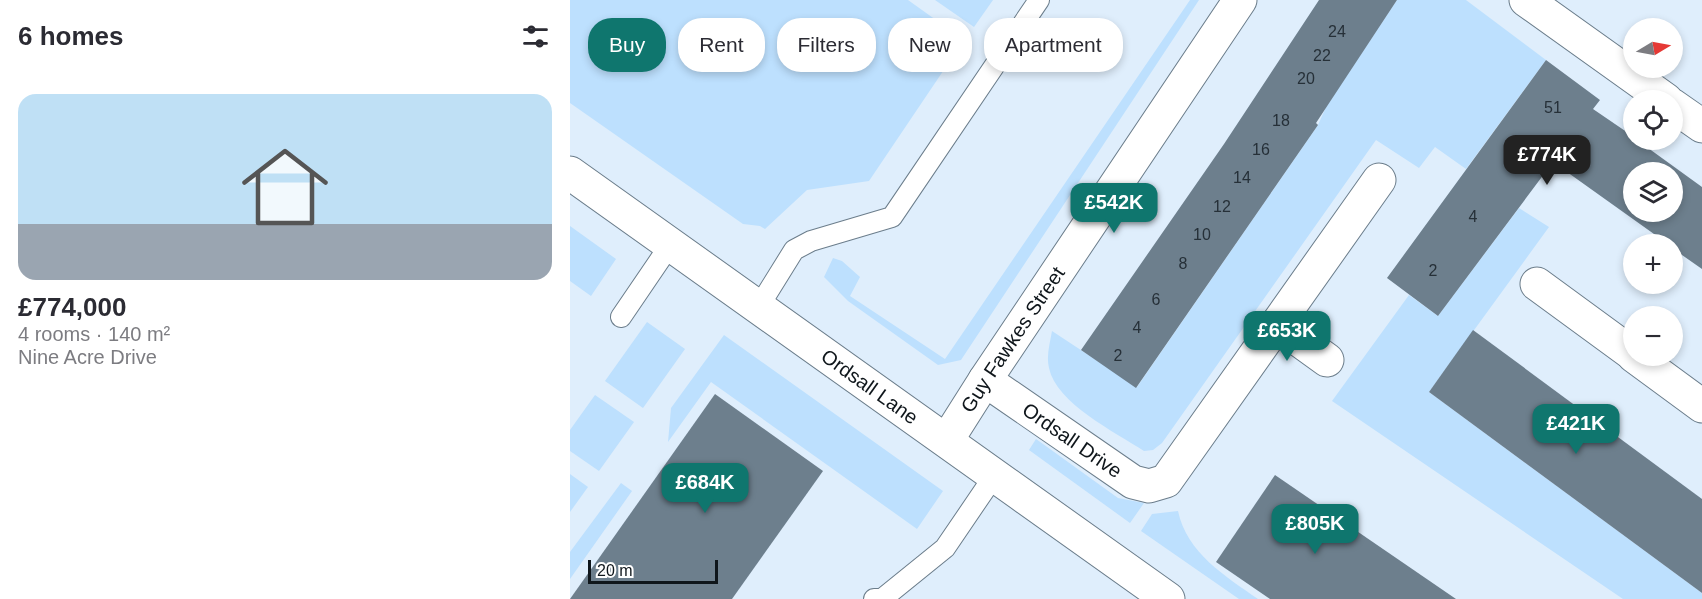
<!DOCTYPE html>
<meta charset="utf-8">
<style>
body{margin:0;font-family:Helvetica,sans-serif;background:#f7f7f7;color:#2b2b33;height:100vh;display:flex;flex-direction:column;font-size:22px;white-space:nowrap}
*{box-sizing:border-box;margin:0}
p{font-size:20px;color:#7c7c81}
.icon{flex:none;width:33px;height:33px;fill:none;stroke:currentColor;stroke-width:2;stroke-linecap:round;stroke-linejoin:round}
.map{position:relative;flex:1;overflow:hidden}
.sheet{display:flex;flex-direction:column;background:#fff;width:570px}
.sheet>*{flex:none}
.hud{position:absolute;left:18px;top:18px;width:570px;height:54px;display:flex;gap:12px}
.needle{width:39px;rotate:80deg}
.controls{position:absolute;left:1053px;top:18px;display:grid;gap:12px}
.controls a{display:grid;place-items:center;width:60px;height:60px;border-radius:50%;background:#fff;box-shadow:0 3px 9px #0003;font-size:30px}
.scale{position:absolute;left:18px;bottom:15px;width:130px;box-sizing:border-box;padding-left:6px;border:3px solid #0f161b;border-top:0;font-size:16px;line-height:21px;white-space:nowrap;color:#0f161b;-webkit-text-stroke:4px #fff;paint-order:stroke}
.price{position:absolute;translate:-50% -51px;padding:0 14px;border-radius:12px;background:#0f766e;color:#fff;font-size:20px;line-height:39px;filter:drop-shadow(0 2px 3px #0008)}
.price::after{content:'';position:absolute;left:50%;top:36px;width:18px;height:14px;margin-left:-9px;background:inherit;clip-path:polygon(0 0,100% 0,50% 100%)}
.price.active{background:#222;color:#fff}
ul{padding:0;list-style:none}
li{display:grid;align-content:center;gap:12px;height:318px;padding:0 18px}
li+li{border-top:2px solid #e1e1e2}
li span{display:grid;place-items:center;height:186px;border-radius:18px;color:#555}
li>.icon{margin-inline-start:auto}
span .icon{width:108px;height:108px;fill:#fffc;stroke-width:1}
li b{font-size:26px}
h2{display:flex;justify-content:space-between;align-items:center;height:72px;padding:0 18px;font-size:26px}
.pill{padding:0 21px;border-radius:24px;background:#fff;box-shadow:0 3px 9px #0003;font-size:21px;line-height:54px}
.pill.active{background:#0f766e;color:#fff}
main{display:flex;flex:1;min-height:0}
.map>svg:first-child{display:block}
.green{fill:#bde0fe}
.building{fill:#6d7f8d;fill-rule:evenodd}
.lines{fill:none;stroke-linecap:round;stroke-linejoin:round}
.service-casing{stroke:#6b7d8b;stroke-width:22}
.minor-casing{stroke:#6b7d8b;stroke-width:35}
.primary-casing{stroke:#6b7d8b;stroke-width:35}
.service{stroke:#fff;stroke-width:20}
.minor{stroke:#fff;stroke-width:33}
.primary{stroke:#fff;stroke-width:33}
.labels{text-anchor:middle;stroke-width:4.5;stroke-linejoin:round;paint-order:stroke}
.number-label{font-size:16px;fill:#263038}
.street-label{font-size:20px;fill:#0f161b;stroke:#fff}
</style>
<main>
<section class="sheet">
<h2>6 homes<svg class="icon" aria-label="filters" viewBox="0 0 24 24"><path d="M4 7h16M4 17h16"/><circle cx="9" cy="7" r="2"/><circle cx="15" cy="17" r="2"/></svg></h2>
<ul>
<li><span style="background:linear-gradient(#bfe0f5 70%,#9aa5b1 0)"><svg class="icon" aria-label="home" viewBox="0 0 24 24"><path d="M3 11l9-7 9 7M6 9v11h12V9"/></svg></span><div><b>£774,000</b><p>4 rooms · 140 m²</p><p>Nine Acre Drive</p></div></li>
</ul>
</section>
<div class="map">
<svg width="1132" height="599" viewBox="0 0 1132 599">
<rect width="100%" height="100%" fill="#dfeefc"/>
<g class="green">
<path d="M0 0H338L394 40 299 181 237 190 195 229 190 226 173 224 0 103Z"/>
<path d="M365 0H423L404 27Z"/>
<path d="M620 0H629L391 360 368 365 278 301 254 277 263 258 272 261 290 277 280 296 375 359Z"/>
<path d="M827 0H896L976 60 896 169 865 147 849 168 806 140 592 443 583 450 574 451C545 432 486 403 479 368 476 356 480 343 482 331L567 387 748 125 756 107Z"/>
<path d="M949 208 979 227 859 392 1132 593V599H1053L762 401 839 295 868 316Z"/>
<path d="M0 226 46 259 21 296 0 281Z"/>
<path d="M77 322 115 349 73 408 35 381Z"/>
<path d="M154 335 373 491 347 529 141 382 98 442 101 408Z"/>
<path d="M25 395 64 422 29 471 0 451V430Z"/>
<path d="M466 439 548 498 574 503 560 523 459 450Z"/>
<path d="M0 474 18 487 0 512Z"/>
<path d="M51 483 62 491 0 579V552Z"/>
<path d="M608 511C617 553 655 576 688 599H669L571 531 582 514Z"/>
</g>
<g class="building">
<path d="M749 0H827L746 123 748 125 566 388 511 350 654 144Z"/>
<path d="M976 60 1030 100 1023 109 1064 137V140H1067L1132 187V269L1102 248V244H1098L983 162 868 316 817 278ZM1064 172H1102V212H1064Z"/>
<path d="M903 330 1132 499V593L859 392Z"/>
<path d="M145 394 253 471 162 599H0Z"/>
<path d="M705 475 886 599H700L646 562Z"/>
</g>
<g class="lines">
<defs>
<g id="service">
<path d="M188 308 224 250 241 241 322 217 469 0"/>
<path d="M51 317 100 245"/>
<path d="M304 599H312L375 548 424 476"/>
</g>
<g id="minor">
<path d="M956 0 1096 100"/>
<path d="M1102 105 1132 126"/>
<path d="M967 284 1064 355"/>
<path d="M707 324 757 360"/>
<path d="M1064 356 1132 406"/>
<path id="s1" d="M415 380 563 482 579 486 596 481 809 180"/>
<path id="s2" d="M377 440 415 380 670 0"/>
</g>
<g id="primary">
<path id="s3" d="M0 173 598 599"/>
</g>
</defs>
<use href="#service" class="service-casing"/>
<use href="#minor" class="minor-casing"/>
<use href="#primary" class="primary-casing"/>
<use href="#service" class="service"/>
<use href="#minor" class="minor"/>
<use href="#primary" class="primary"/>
</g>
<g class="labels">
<g class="number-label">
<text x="767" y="37">24</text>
<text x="752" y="61">22</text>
<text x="736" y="84">20</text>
<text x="983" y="113">51</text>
<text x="711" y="126">18</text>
<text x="691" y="155">16</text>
<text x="672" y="183">14</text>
<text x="652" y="212">12</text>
<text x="903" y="222">4</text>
<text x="632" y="240">10</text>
<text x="613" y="269">8</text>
<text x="863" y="276">2</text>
<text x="586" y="305">6</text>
<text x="567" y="333">4</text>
<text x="548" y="361">2</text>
</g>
<g class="street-label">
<text dy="7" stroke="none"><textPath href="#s2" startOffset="120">Guy Fawkes Street</textPath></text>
<text dy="7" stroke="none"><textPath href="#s3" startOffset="368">Ordsall Lane</textPath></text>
<text dy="7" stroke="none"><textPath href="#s1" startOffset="106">Ordsall Drive</textPath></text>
</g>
</g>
</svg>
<div class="controls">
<a><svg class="needle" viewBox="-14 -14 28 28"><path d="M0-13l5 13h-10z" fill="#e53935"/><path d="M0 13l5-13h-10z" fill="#7c7c81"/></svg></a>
<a><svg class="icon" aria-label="locate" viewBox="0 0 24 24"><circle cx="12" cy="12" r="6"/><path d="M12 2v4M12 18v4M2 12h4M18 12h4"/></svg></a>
<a><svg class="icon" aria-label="layers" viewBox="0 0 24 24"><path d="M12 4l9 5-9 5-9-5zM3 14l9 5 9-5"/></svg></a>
<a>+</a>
<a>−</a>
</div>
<div class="scale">20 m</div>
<b class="price active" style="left:977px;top:186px">£774K</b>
<b class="price" style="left:544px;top:234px">£542K</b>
<b class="price" style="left:717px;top:362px">£653K</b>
<b class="price" style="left:1006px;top:455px">£421K</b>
<b class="price" style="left:135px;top:514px">£684K</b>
<b class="price" style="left:745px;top:555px">£805K</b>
<div class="hud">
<a class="pill active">Buy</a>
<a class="pill">Rent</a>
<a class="pill">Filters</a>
<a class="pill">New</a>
<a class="pill">Apartment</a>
</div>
</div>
</main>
